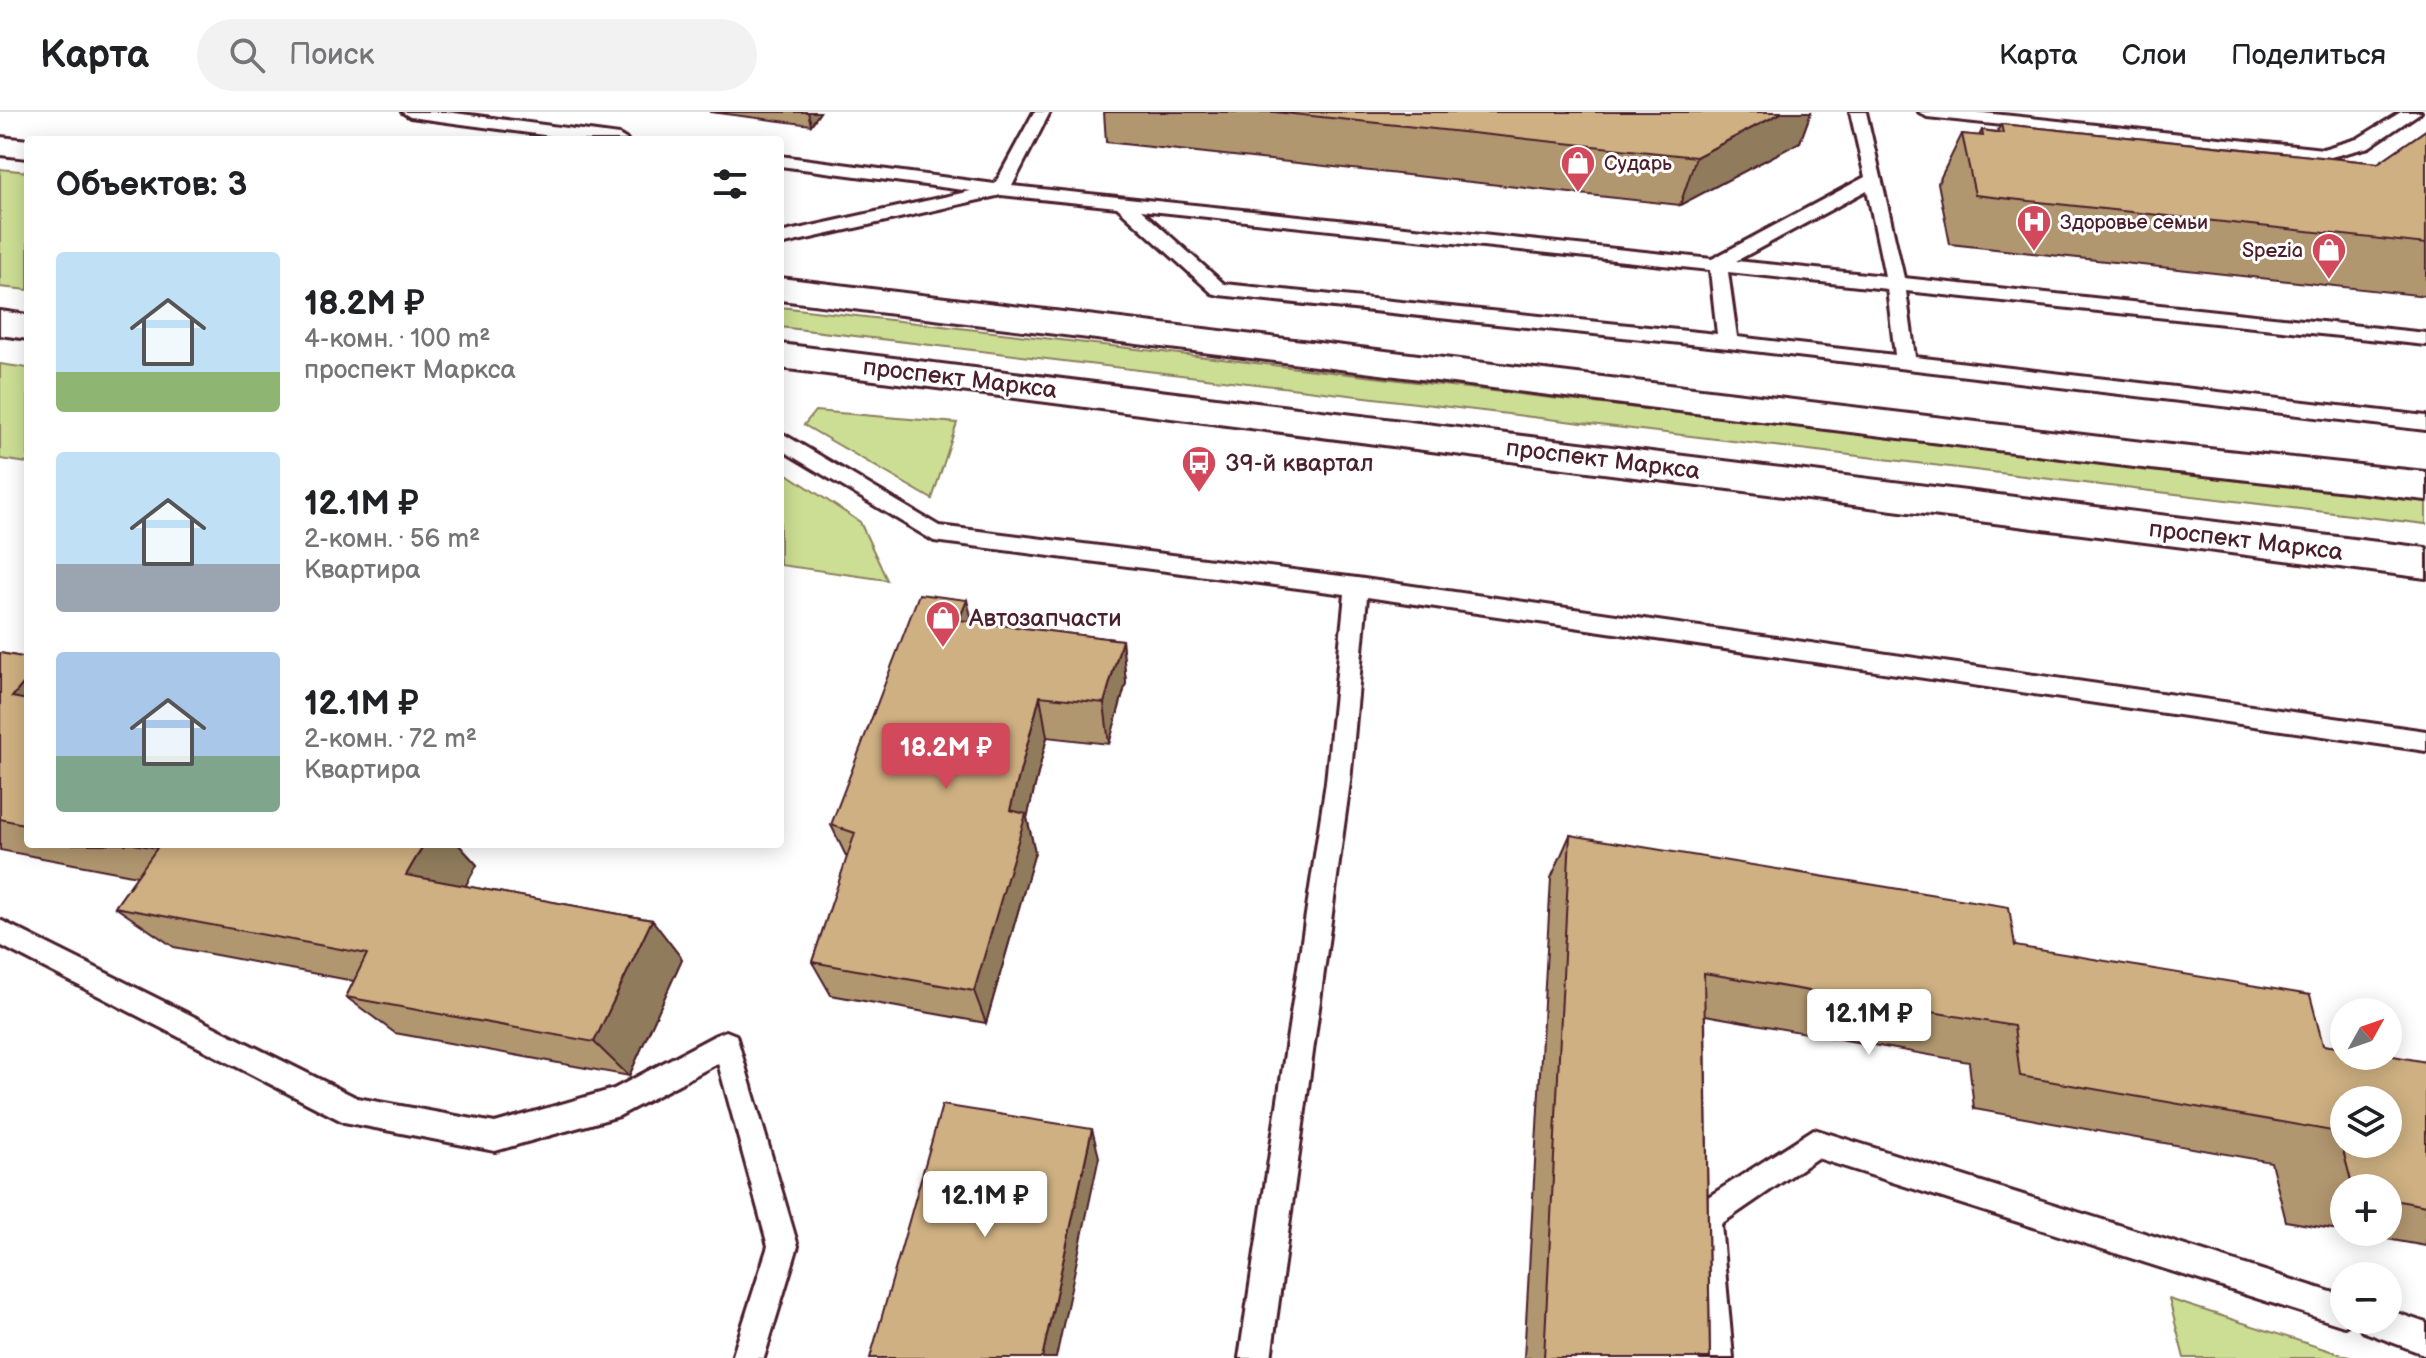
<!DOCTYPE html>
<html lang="ru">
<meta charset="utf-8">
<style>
body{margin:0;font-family:"Balsamiq Sans",sans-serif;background:#f2f2f2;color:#202124;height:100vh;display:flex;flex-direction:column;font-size:30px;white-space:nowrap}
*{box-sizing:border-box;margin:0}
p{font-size:26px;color:#757577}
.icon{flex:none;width:44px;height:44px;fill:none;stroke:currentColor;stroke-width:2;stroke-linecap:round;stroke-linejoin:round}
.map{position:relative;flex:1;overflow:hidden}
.details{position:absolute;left:24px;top:24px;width:760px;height:712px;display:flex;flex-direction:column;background:#fff;border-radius:8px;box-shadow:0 4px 20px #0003}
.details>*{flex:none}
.needle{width:52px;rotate:50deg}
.tools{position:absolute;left:2330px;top:886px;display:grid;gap:16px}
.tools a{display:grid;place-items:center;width:72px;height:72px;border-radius:50%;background:#fff;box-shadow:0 4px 20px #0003;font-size:40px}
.price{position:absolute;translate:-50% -68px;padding:0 18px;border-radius:8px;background:#fff;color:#222;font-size:26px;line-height:52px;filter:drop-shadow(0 2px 4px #0008)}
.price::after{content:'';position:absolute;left:50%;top:48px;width:24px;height:18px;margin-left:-12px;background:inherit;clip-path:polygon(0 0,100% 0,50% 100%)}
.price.on{background:#d1495b;color:#fff}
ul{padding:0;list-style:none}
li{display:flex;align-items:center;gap:24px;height:200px;padding:0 32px}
li span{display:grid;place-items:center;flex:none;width:224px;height:160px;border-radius:8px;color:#555}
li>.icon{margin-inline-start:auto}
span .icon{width:96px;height:96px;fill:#fffc;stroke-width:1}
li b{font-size:34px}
h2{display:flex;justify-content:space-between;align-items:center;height:96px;padding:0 32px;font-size:34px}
header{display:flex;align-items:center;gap:48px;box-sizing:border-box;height:112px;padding:0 40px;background:#fff;border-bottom:2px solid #e0e0e0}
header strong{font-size:38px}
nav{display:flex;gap:44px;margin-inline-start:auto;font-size:28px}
.search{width:560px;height:72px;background:#f2f2f2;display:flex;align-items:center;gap:20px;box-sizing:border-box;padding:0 28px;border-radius:44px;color:#757577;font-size:30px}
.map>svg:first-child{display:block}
.green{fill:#ccde93;stroke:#8b7e5f;stroke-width:2}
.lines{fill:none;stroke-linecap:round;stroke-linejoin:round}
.service-casing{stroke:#4a1f2b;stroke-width:6}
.primary-casing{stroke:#4a1f2b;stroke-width:6}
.service{fill:#fff;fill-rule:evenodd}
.primary{fill:#fff;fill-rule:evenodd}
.wall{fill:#b19770;stroke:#4a1f2b;stroke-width:2}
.shaded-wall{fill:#907b5b;stroke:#4a1f2b;stroke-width:2}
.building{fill:#ceb082;stroke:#4a1f2b;stroke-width:2;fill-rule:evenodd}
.labels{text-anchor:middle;stroke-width:6;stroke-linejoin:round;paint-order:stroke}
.far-poi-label{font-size:20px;fill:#4a1f2b;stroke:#fff;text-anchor:start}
.street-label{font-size:24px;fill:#4a1f2b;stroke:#fff}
.poi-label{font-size:24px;fill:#4a1f2b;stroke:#fff;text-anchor:start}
</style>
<header>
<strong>Карта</strong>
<div class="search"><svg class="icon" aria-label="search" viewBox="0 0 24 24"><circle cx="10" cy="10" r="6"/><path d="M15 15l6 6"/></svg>Поиск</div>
<nav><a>Карта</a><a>Слои</a><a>Поделиться</a></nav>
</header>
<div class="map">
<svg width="2426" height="1246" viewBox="0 0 2426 1246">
<rect width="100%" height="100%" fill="#fff"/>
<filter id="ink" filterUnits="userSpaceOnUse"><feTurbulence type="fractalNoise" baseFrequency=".0125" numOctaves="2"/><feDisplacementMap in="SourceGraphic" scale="16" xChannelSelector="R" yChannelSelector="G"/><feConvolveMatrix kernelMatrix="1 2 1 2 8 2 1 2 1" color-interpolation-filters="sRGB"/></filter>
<g filter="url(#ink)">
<g class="green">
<path d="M0 57 28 60V178L0 175Z"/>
<path d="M780 195 2426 389V412L780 215Z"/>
<path d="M0 252 28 256V351L0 347Z"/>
<path d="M815 299 957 311 932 387 804 313Z"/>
<path d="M780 357 860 410 887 468 780 453Z"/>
<path d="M2169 1187 2352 1246H2184Z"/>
</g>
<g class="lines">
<defs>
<g id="service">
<path d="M402 0H447L619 23 627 28H581L410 5Z"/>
<path d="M1034 0H1050L1012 74 1712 147 1865 65 1850 0H1866L1904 166 2426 221V233L1906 179 1915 245 2426 304V318L1728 236 1219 183 1212 181 1117 95 1001 83 780 133V121L971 79 780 54V44L995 72ZM1867 78 1885 164 1736 149ZM1141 98 1710 158 1717 222 1224 172ZM1728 160 1887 177 1895 243 1737 225Z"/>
<path d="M1919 0H1974L2323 37 2357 27 2401 0H2421L2369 35 2323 47 1927 5Z"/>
<path d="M780 320 939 414 1357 466 2426 619V639L1367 485 1350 670 1271 1246H1239L1326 670 1345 482 934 429 780 337Z"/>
<path d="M0 808 357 986 495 1011 614 977 716 923 726 919 736 923 798 1134 764 1246H732L768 1134 718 951 619 1004 495 1039 344 1010 0 833Z"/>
<path d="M1814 1017 2344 1184V1208H2356L2344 1214 1817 1046 1721 1112 1733 1246H1701L1690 1105 1694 1094Z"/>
<path d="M2388 1198 2426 1211V1243L2362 1219 2357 1208H2388Z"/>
</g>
<g id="primary">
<path d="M0 25 29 28 28 46 0 43Z"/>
<path d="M780 166 2142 330 2426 360V388L2142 356 780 188Z"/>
<path d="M0 199 28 203V227L0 223Z"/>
<path d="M780 232 2426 436V466L780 256Z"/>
</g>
</defs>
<use href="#service" class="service-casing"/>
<use href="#primary" class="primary-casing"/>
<use href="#service" class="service"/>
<use href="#primary" class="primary"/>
</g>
<g class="wall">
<path d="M710 0H820L811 13Z"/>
<path d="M1104 0H1811L1800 30 1680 93 1106 30Z"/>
<path d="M2001 12 2378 51 2426 18V184L1950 132 1938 71 1962 22 1979 24 1982 18 1997 20Z"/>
<path d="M972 510 1122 528 1126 571 1109 632 1047 625 1027 706 1035 740 986 911 831 883 812 850 847 746 831 713Z"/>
<path d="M0 541 28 546V732H458L477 753 465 774 652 808 682 847 629 964 395 921 346 885 354 869 174 835 115 795 137 764 0 738Z"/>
<path d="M1570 723 2015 834 2323 933 2426 950V1134L2348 1120H2388V1076H2344V1119L2286 1109 2271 1050 1974 997 1969 950 1705 903 1710 1246H1524L1551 766Z"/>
</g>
<g class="shaded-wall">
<path d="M808 0H820L811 13Z"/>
<path d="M1783 0H1811L1800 30 1680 93 1696 45Z"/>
<path d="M967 488 978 532 959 508Z"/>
<path d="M1122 528 1126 571 1109 632 1104 591Z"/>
<path d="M28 566V598L12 585Z"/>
<path d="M1040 584 1047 625 1027 706 1035 740 986 911 974 879 1010 698Z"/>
<path d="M424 732H458L477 753 449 804 406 763Z"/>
<path d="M652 808 682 847 629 964 594 930Z"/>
<path d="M1092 1017 1099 1045 1056 1246H1042Z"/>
</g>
<g class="building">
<path d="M1274 0H1783L1696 45Z"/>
<path d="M2001 12 2378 51 2426 18V132L1975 83 1962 22 1983 24 1982 18 2003 21Z"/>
<path d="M919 482 967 488 959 508 1122 528 1104 591 1040 584 1010 698 1026 702 974 879 812 850 855 721 831 713Z"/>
<path d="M0 541 28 546V566L12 585 28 588V713L0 707Z"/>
<path d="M1570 723 2009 795 2015 834 2310 883 2323 933 2344 936V944L2388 943 2426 950V1094L2388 1087V1076H2353L2338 1020 2020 964 2014 914 1704 861 1710 1246H1544ZM2344 988H2388V1032H2344Z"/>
<path d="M133 732H424L406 763 652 808 594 930 346 885 367 842 115 795 157 736Z"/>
<path d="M942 993 1092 1017 1042 1246H870Z"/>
</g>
</g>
<defs>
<symbol id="shop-pin" viewBox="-11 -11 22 30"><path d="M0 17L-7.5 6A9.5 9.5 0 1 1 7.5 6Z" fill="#d1495b" stroke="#fff"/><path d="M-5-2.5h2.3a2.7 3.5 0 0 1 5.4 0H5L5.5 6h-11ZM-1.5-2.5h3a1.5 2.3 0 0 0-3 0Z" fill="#fff"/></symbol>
<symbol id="hospital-pin" viewBox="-11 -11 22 30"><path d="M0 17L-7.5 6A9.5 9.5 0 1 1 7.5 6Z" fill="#d1495b" stroke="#fff"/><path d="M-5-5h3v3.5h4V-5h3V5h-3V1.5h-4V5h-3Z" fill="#fff"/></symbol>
<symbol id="bus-pin" viewBox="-11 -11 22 30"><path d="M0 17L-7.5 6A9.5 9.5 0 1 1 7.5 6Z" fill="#d1495b" stroke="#fff"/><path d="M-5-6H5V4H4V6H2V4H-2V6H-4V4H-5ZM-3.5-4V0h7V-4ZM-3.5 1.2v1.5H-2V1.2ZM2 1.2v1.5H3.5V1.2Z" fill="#fff"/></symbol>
</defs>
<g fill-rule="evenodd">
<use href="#shop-pin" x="1558" y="31" width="40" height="54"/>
<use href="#hospital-pin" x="2014" y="90" width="40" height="54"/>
<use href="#shop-pin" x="2309" y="118" width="40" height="54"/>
<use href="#bus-pin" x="1179" y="331" width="40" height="54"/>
<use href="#shop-pin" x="923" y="486" width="40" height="54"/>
</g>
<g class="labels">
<g class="far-poi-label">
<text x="1604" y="58">Сударь</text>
<text x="2060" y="117">Здоровье семьи</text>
<text x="2303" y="145" text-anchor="end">Spezia</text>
</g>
<g class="street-label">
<text transform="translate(960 266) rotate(7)" y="8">проспект Маркса</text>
<text transform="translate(1603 347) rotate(7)" y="8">проспект Маркса</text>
<text transform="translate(2246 428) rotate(7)" y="8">проспект Маркса</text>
</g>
<g class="poi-label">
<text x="1225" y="359">39-й квартал</text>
<text x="969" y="514">Автозапчасти</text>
</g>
</g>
</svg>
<div class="tools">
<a><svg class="needle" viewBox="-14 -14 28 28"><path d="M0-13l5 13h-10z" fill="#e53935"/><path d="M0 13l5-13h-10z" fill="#757577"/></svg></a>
<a><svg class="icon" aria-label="layers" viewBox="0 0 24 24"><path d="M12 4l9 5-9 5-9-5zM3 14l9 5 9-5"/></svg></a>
<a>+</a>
<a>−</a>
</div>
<b class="price on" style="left:946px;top:679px">18.2M ₽</b>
<b class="price" style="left:1869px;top:945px">12.1M ₽</b>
<b class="price" style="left:985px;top:1127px">12.1M ₽</b>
<section class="details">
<h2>Объектов: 3<svg class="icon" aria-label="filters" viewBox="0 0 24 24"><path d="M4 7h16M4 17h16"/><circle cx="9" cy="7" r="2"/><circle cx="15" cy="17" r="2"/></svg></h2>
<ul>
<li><span style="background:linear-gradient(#bfe0f5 75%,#8fb573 0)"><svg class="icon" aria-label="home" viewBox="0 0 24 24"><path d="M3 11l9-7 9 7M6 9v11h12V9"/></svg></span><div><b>18.2M ₽</b><p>4-комн. · 100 m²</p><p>проспект Маркса</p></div></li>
<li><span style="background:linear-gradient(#bfe0f5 70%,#9aa5b1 0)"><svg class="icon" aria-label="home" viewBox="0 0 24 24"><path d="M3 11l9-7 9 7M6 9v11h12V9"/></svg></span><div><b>12.1M ₽</b><p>2-комн. · 56 m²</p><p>Квартира</p></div></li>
<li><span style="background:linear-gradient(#a9c7e8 65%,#7fa58c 0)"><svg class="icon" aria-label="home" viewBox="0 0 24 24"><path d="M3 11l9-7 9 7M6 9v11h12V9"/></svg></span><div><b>12.1M ₽</b><p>2-комн. · 72 m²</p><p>Квартира</p></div></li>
</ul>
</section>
</div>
